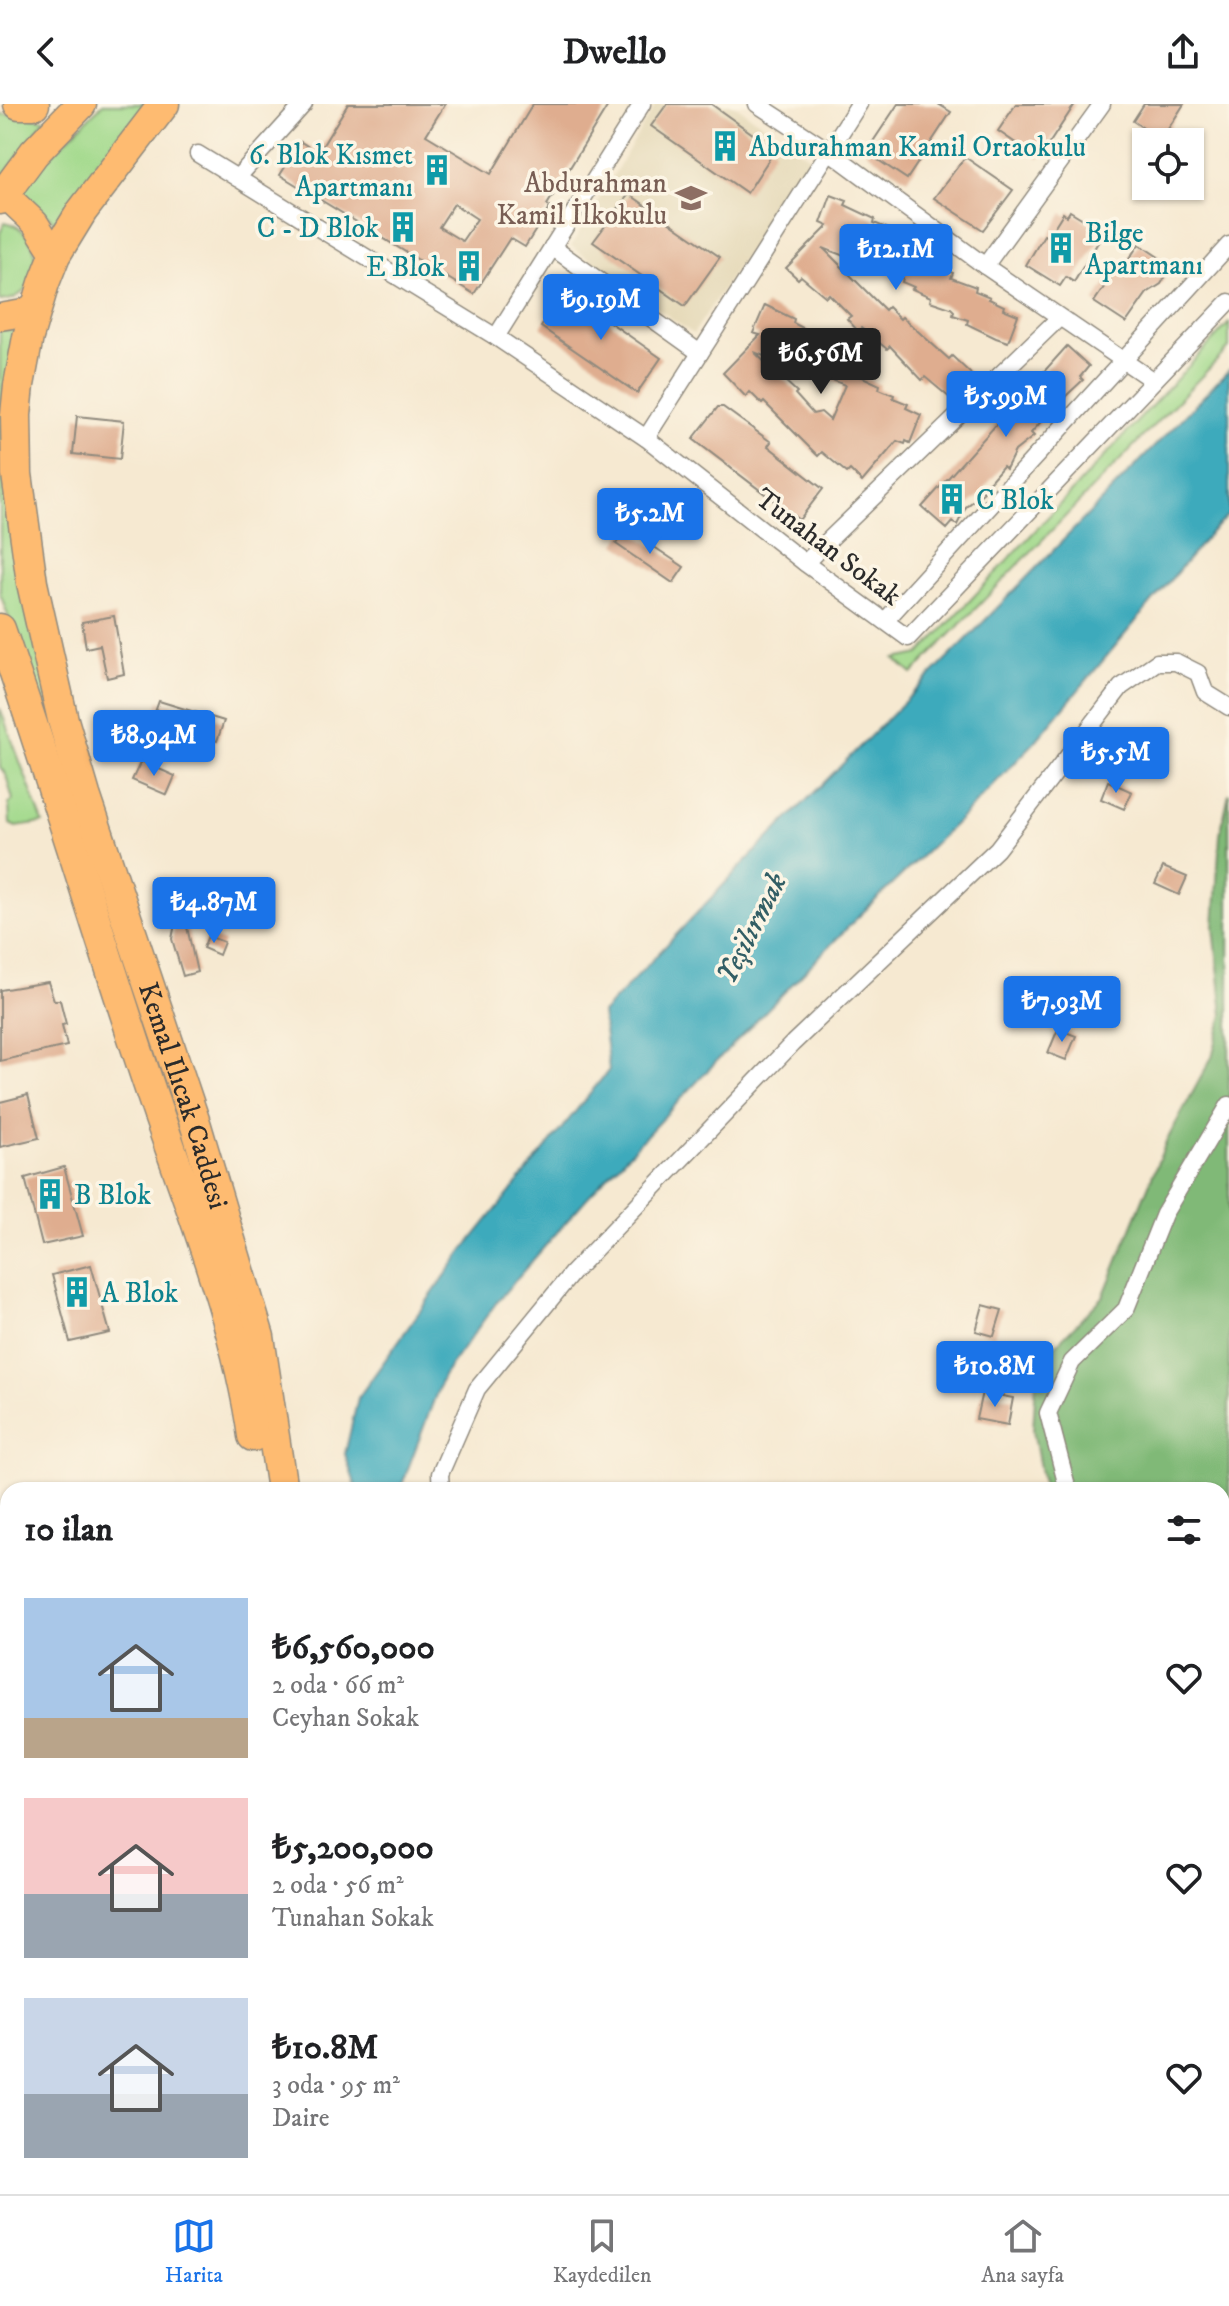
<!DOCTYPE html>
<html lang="tr">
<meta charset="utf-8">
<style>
body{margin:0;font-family:"IM FELL DW Pica",serif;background:#f2f2f2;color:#202124;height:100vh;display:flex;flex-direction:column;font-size:30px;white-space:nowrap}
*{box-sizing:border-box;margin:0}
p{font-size:26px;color:#757577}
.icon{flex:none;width:44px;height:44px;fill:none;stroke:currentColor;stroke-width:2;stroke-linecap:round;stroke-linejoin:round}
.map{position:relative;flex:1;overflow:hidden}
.side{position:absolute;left:0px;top:1378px;width:1230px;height:712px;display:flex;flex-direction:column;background:#fff;border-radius:24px 24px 0 0;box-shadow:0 2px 6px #0004}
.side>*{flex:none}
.buttons{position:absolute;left:1132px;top:24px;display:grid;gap:16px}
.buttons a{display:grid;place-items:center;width:72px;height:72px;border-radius:0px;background:#fff;box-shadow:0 2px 6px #0004;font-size:40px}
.price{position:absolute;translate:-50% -68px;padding:0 18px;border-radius:8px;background:#1a73e8;color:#fff;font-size:26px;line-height:52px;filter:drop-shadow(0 2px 4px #0008)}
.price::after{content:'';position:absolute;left:50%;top:48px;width:24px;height:18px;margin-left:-12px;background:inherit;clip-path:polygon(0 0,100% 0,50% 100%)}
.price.active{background:#222;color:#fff}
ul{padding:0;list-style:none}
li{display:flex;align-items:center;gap:24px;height:200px;padding:0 24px}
li span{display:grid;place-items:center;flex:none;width:224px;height:160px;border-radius:0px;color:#555}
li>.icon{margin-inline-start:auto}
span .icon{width:96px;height:96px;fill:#fffc;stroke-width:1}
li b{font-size:34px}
h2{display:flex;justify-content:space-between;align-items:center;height:96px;padding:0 24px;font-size:34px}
header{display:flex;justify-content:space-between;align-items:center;height:104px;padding:0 24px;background:#fff;font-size:36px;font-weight:800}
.menu{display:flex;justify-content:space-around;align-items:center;height:112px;border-top:2px solid #e0e0e0;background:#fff;font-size:22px;color:#757577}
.menu a{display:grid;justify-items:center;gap:4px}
.menu .active{color:#1a73e8}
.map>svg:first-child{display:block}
.built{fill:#e6daba}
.green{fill:#a1d98b;stroke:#66825b;stroke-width:2}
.forest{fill:#80b977;stroke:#567251;stroke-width:2}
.water{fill:#3daabc;stroke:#346a74;stroke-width:2}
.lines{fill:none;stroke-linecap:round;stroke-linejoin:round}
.river{stroke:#3daabc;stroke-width:30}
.building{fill:#dfad8f;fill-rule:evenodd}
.street-casing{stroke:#908a7e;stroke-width:19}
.primary-casing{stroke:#908a7e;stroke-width:29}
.highway-casing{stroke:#908a7e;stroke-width:33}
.street{stroke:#fff;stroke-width:16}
.primary{stroke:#febb71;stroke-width:26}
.highway{stroke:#febb71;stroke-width:30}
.labels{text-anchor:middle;stroke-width:7;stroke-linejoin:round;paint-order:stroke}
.culture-label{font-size:28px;fill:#0d838f;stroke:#fcf5e5;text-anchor:start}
.education-label{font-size:28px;fill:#785e54;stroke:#fcf5e5;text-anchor:end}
.street-label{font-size:28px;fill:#2b2b2b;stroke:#fcf5e5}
.water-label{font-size:30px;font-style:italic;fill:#325e65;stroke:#fcf5e5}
</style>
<header><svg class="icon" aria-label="back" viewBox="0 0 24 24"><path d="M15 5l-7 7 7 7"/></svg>Dwello<svg class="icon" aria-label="share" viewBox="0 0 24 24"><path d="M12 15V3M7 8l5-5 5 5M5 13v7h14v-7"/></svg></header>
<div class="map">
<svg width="1229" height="2090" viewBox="0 0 1229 2090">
<rect width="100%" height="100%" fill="#fcf5e5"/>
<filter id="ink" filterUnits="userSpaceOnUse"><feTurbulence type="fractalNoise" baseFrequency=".0125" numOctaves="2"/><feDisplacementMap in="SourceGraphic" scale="16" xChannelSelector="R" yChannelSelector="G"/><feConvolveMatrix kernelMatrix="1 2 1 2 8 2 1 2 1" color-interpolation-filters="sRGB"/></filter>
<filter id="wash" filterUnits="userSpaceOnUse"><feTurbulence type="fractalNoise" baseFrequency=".006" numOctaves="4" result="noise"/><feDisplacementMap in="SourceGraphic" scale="32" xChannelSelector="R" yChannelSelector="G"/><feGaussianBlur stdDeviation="1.8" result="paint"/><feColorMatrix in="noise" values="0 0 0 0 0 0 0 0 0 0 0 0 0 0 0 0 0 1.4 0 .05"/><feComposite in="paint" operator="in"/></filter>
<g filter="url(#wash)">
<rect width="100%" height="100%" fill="#f6e9d1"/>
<path class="built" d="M656 0H733L810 53 693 230 571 142Z"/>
<g class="green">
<path d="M103 0H153L60 123 21 87 48 54Z"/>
<path d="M0 10 45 15 3 73 0 70Z"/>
<path d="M5 118C48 127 45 195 0 197V129Z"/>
<path d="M1229 219V244L912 570 895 555 920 550Z"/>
<path d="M0 225 20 228 14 256 75 702 0 489Z"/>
<path d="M0 604 43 719 16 723 10 720 9 700 13 696 6 671 0 663Z"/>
</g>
<path class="forest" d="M1229 689V1986L1222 1985V1386H1044L1033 1326 1036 1275 1046 1251 1103 1193 1167 1036 1212 953 1223 911 1214 823 1220 731Z"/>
<path class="water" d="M1229 266V410L1209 430 1034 639 960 715 854 817 711 963 586 1095 499 1195 443 1272 400 1386H357L345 1350 358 1294 465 1144 609 966 602 909 749 754 962 540Z"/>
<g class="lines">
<path class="river" d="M406 2090 407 2082"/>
</g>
<g id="blocks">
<g class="building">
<path d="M348 0H445L426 31 491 70 533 0H609L547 101 550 103 525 143 510 134 474 190 280 71 301 38 318 49ZM454 100 477 115 462 137 439 123Z"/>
<path d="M667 0H711L775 46 747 89 651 22Z"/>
<path d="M898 0H938L951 8 907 75 866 48Z"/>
<path d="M1016 0H1075L1039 55 998 27Z"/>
<path d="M1144 0H1184L1161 36 1133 17Z"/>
<path d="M965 53 1013 86 983 126 934 94Z"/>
<path d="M629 90 720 153 685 202 593 138Z"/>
<path d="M831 91 847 97 845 101 875 115 874 119 889 125 886 132 911 141 910 145 925 151 924 154 939 160 938 163 953 169 951 174 976 183 975 187 990 193 989 195 1004 202 1003 205 1018 211 1008 238 996 234 967 220 968 216 953 211 954 207 951 204 930 197 931 193 912 185 914 183 902 178 903 174 823 144 885 206 888 203 900 215 902 213 949 255 952 252 970 269 972 273 950 294 925 273 922 276 890 242 887 245 861 224 858 227 847 215 851 212 829 190 826 193 801 172 798 175 786 164 828 122 821 119Z"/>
<path d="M1070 107 1096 123 1091 130 1100 135 1074 178 1066 173 1060 182 1026 161 1044 131 1048 133 1063 109 1067 112Z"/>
<path d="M1139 140 1172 162 1161 180 1147 189 1126 219 1094 198 1115 167 1119 170Z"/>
<path d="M565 187 661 254 637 289 541 223Z"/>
<path d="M765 201 794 215 793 219 822 234 820 238 835 244 830 258 880 281 879 285 894 291 893 294 908 300 906 304 921 311 910 339 906 337 905 340 897 337 862 378 850 366 847 369 822 348 818 352 764 298 762 300 750 288 746 293 723 269 760 231 753 229ZM754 248 819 274 820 271 845 281 830 316 821 308 813 310 795 290 797 288Z"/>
<path d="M1067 242 1089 262 1080 273 1083 276 1066 292 1056 308 1052 305 1031 329 1034 332 1015 347 1006 365 1003 362 982 386 984 388 966 403 957 421 953 418 947 425 922 403Z"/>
<path d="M718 303H723L771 338 768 342 823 385 799 416 693 335Z"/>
<path d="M77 312 124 317 120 355 73 350Z"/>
<path d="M626 424 684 463 673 479 616 440Z"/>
<path d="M114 512 124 570 107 574 100 541 86 544 82 518Z"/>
<path d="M159 597 224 617 217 637 152 616Z"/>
<path d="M141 657 175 672 167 691 132 676Z"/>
<path d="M1108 677 1132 688 1124 705 1101 695Z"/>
<path d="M1163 763 1187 773 1179 791 1155 780Z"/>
<path d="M175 820 187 823 197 868 183 872 172 835Z"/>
<path d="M208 832 224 838 219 851 203 844Z"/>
<path d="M48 878 54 896H60L66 920 62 921 67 942 0 957V886Z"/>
<path d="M1058 925 1076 932 1066 956 1048 949Z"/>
<path d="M28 991 39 1034 0 1043V998Z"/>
<path d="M64 1063 83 1132 42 1141 25 1074Z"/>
<path d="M91 1161 110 1229 70 1238 52 1171Z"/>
<path d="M983 1201 1002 1206 994 1232 976 1227Z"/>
<path d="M982 1288 1013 1294 1008 1321 976 1315Z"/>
</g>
</g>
</g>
<g filter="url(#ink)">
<use href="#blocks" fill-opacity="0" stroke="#908a7e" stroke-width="2"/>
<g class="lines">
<defs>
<g id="street">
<path d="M757 0 829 47 985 162 1152 276"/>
<path d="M198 50 496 233 646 334 805 459 908 534 1229 198"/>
<path d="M237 74 304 0"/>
<path d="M552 143 700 249"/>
<path d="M985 162 1102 0"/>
<path d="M496 233 642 0"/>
<path d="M646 334 859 0"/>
<path d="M805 459 1059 214"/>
<path d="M885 517 1229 141"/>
<path d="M441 1386 440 1370 477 1285 572 1169 793 939 997 745 1121 583 1157 558H1176L1198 569 1205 588 1229 603"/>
<path d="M1068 1386 1048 1309 1072 1258 1126 1205 1164 1110 1229 1001"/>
<path d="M1222 2025H1229"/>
<path d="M461 2082V2090"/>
<path d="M1215 2090V2082"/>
</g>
<g id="primary">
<path d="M0 86 35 119 55 151"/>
<path d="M0 213 23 209 36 201"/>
</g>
<g id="highway">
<path d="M19 0H34"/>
<path id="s1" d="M164 0 82 107 55 151 44 179 28 233 19 281 16 311 17 370 32 479 63 616 85 691 196 1022 259 1233 282 1386"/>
<path d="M0 95 34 49 81 0"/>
<path d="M0 525C53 677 98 830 149 982 187 1097 236 1212 253 1332"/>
<path d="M219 2090 221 2082"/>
<path d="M254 2090 255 2082"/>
</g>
</defs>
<use href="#street" class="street-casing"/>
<use href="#primary" class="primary-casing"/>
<use href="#highway" class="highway-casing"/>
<use href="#street" class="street"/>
<use href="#primary" class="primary"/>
<use href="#highway" class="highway"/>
</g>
</g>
<defs>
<symbol id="building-bare" viewBox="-9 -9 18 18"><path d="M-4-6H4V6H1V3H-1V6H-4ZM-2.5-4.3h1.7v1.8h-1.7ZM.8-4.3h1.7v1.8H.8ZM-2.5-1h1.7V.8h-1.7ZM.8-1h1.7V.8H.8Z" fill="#0f9aa8" stroke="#fcf5e5" stroke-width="2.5" paint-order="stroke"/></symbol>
<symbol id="school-bare" viewBox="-9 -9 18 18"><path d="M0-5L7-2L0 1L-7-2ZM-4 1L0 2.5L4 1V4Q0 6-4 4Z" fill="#8d6e63" stroke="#fcf5e5" stroke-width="2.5" paint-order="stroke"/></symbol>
</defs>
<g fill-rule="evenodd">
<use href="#building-bare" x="703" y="20" width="44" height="44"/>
<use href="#building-bare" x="415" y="44" width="44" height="44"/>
<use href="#school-bare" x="669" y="72" width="44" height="44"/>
<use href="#building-bare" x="381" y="101" width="44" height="44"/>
<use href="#building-bare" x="1039" y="122" width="44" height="44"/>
<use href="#building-bare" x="447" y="140" width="44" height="44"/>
<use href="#building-bare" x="930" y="373" width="44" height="44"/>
<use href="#building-bare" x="28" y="1068" width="44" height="44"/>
<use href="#building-bare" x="55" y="1166" width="44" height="44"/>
</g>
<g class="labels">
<g class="culture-label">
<text x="749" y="52">Abdurahman Kamil Ortaokulu</text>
<text x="413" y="60" text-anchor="end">6. Blok Kısmet<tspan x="413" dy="32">Apartmanı</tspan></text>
<text x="379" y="133" text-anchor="end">C - D Blok</text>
<text x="1085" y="138">Bilge<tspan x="1085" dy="32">Apartmanı</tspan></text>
<text x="445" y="172" text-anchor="end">E Blok</text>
<text x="976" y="405">C Blok</text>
<text x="74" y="1100">B Blok</text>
<text x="101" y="1198">A Blok</text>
</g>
<g class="education-label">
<text x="667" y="88">Abdurahman<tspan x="667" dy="32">Kamil İlkokulu</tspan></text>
</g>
<g class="street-label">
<text transform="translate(829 442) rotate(37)" y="10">Tunahan Sokak</text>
<text dy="10" stroke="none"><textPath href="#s1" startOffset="1056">Kemal Ilıcak Caddesi</textPath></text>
</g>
<g class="water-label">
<text transform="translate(751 824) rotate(-63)" y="10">Yeşilırmak</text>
</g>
</g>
</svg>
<div class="buttons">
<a><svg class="icon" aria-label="locate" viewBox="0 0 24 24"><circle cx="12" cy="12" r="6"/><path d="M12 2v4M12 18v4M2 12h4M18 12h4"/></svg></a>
</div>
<b class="price" style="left:896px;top:188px">₺12.1M</b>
<b class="price" style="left:601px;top:238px">₺9.19M</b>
<b class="price active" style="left:821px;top:292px">₺6.56M</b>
<b class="price" style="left:1006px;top:335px">₺5.99M</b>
<b class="price" style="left:650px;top:452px">₺5.2M</b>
<b class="price" style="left:154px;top:674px">₺8.94M</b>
<b class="price" style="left:1116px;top:691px">₺5.5M</b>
<b class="price" style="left:214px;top:841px">₺4.87M</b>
<b class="price" style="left:1062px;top:940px">₺7.93M</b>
<b class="price" style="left:995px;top:1305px">₺10.8M</b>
<section class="side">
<h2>10 ilan<svg class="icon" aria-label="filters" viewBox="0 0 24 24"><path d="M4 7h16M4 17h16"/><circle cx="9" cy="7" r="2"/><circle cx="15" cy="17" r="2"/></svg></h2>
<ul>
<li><span style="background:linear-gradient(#a9c7e8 75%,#b9a48a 0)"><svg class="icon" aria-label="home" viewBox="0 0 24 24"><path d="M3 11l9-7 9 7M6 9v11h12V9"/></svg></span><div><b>₺6,560,000</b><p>2 oda · 66 m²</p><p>Ceyhan Sokak</p></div><svg class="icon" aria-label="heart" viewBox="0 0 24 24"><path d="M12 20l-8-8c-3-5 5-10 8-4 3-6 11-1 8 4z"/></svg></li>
<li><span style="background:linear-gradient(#f6c9c9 60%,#9aa5b1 0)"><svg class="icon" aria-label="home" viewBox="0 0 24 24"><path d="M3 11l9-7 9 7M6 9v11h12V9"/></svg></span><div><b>₺5,200,000</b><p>2 oda · 56 m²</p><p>Tunahan Sokak</p></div><svg class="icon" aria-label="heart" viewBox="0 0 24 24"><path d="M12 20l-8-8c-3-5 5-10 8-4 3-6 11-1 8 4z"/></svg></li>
<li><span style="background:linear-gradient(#c9d6e8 60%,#9aa5b1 0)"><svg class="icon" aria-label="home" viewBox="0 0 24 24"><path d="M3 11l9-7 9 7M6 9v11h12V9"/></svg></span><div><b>₺10.8M</b><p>3 oda · 95 m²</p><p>Daire</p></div><svg class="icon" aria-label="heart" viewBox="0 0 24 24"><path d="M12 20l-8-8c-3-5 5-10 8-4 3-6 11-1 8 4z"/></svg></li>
</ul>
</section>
</div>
<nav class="menu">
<a class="active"><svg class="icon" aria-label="map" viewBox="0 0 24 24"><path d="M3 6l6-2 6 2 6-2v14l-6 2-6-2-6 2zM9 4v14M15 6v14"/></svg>Harita</a>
<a><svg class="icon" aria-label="saved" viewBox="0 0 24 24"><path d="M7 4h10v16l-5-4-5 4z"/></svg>Kaydedilen</a>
<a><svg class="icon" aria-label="home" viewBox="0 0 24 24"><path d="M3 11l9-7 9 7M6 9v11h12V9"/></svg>Ana sayfa</a>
</nav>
